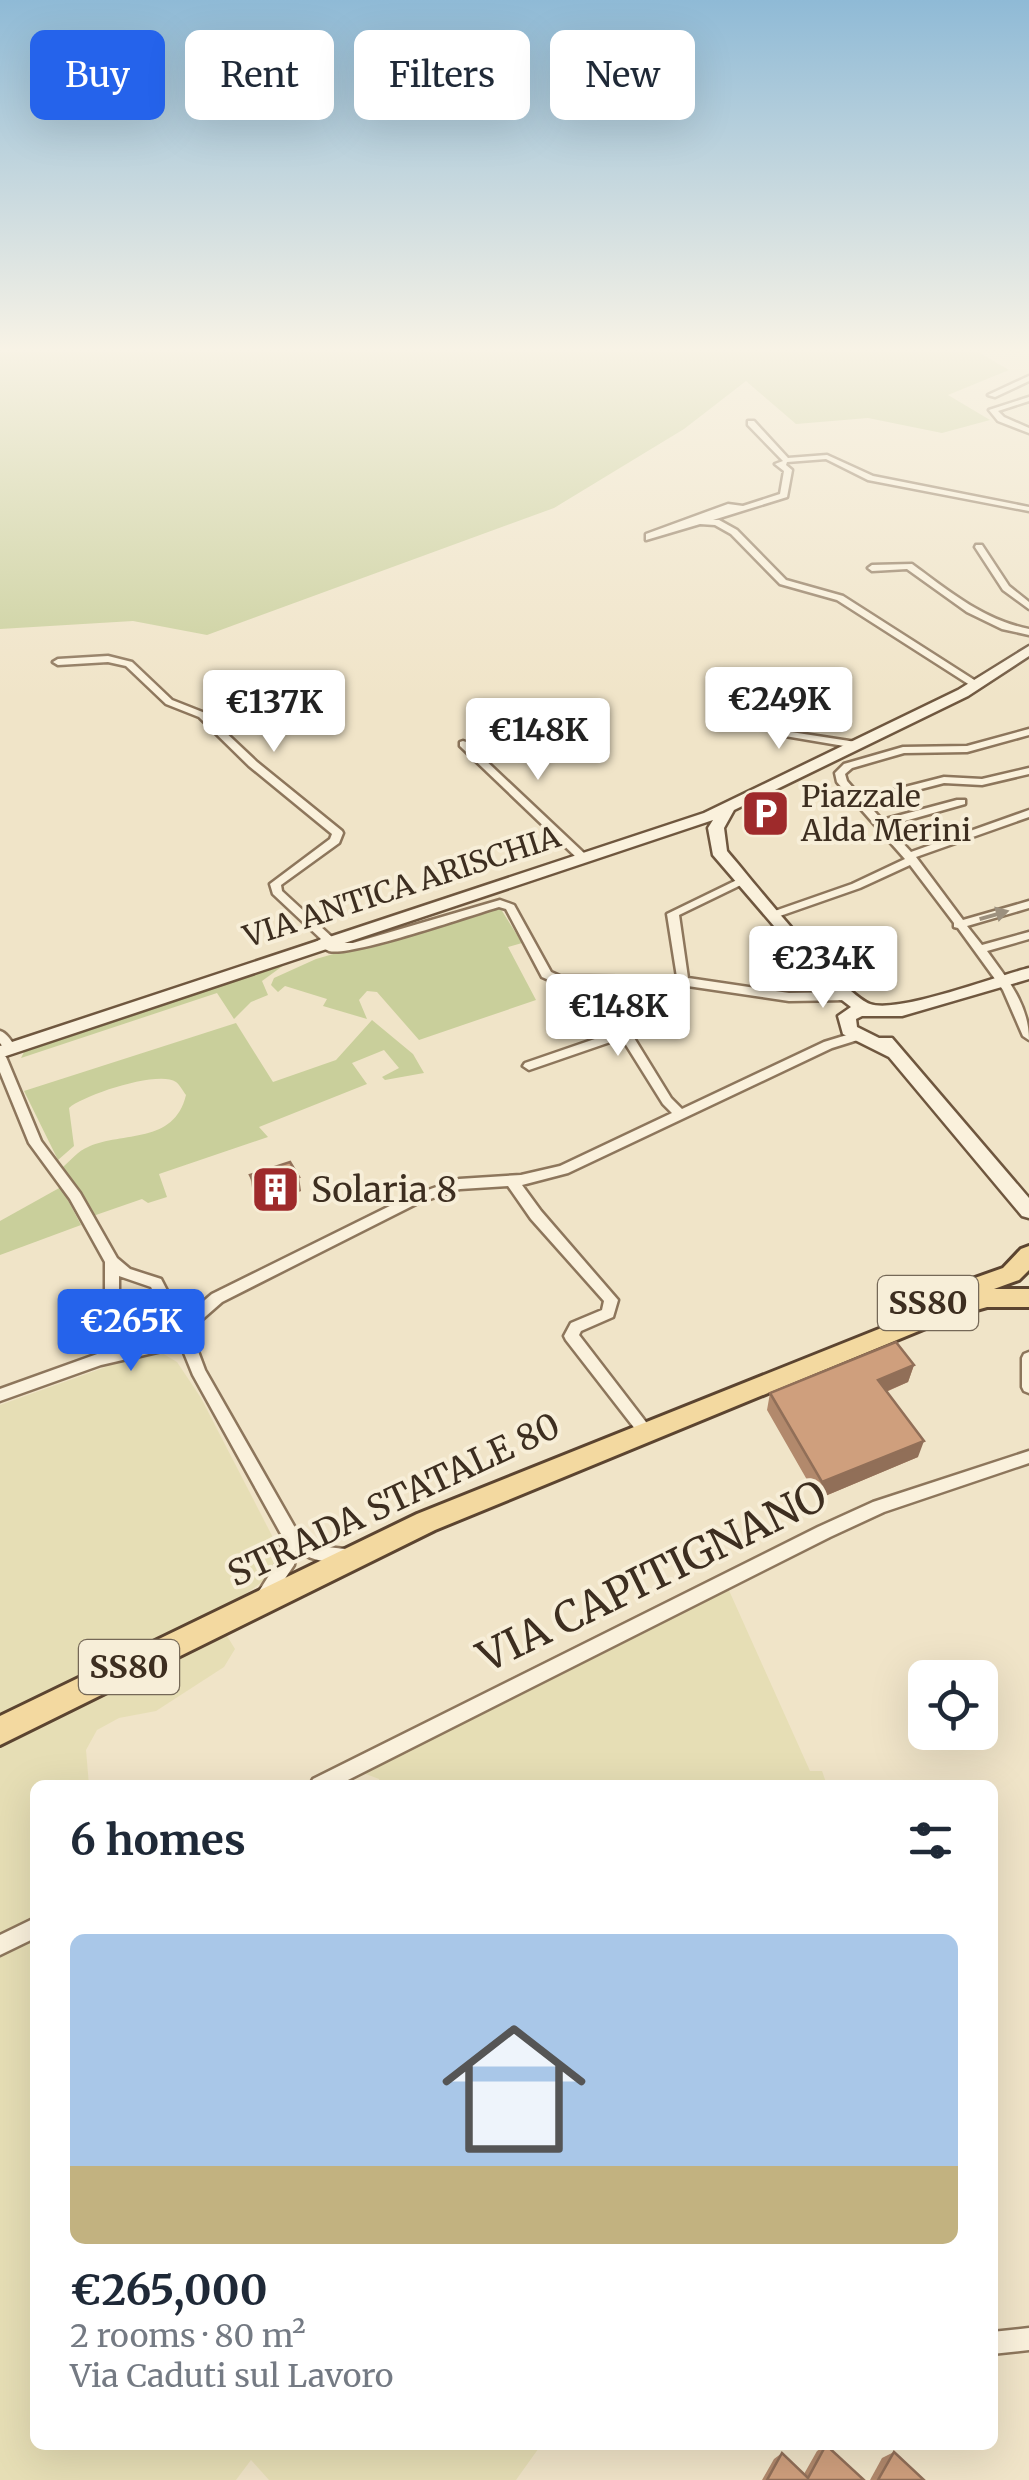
<!DOCTYPE html>
<meta charset="utf-8">
<style>
body{margin:0;font-family:Merriweather,serif;background:#f2f2f3;color:#1f2937;height:100vh;display:flex;flex-direction:column;font-size:38px;white-space:nowrap}
*{box-sizing:border-box;margin:0}
p{font-size:32px;color:#747a83}
.icon{flex:none;width:55px;height:55px;fill:none;stroke:currentColor;stroke-width:2;stroke-linecap:round;stroke-linejoin:round}
.map{position:relative;flex:1;overflow:hidden}
.sheet{position:absolute;left:30px;top:1780px;width:968px;height:670px;display:flex;flex-direction:column;background:#fff;border-radius:15px;box-shadow:0 10px 40px #0002}
.sheet>*{flex:none}
.hud{position:absolute;left:30px;top:30px;width:970px;height:90px;display:flex;gap:20px}
.buttons{position:absolute;left:908px;top:1660px;display:grid;gap:20px}
.buttons a{display:grid;place-items:center;width:90px;height:90px;border-radius:15px;background:#fff;box-shadow:0 10px 40px #0002;font-size:50px}
.price{position:absolute;translate:-50% -85px;padding:0 22px;border-radius:10px;background:#fff;color:#222;font-size:32px;line-height:65px;filter:drop-shadow(0 2px 5px #0008)}
.price::after{content:'';position:absolute;left:50%;top:60px;width:30px;height:22px;margin-left:-15px;background:inherit;clip-path:polygon(0 0,100% 0,50% 100%)}
.price.active{background:#2563eb;color:#fff}
ul{padding:0;list-style:none}
li{display:grid;align-content:center;gap:20px;height:530px;padding:0 40px}
li+li{border-top:2px solid #e0e1e3}
li span{display:grid;place-items:center;height:310px;border-radius:15px;color:#555}
li>.icon{margin-inline-start:auto}
span .icon{width:180px;height:180px;fill:#fffc;stroke-width:1}
li b{font-size:42px}
h2{display:flex;justify-content:space-between;align-items:center;height:120px;padding:0 40px;font-size:42px}
.tag{padding:0 35px;border-radius:15px;background:#fff;box-shadow:0 10px 40px #0002;font-size:35px;line-height:90px}
.tag.active{background:#2563eb;color:#fff}
.map>svg:first-child{display:block}
.farmland{fill:#e6deb5}
.green{fill:#c9cf9b}
.lines{fill:none;stroke-linecap:round;stroke-linejoin:round}
.street-casing{stroke:#8d765c;stroke-width:5}
.secondary-casing{stroke:#6f573f;stroke-width:5}
.primary-casing{stroke:#5b4430;stroke-width:6}
.street{fill:#faf1dc;fill-rule:evenodd}
.secondary{fill:#faf1dc;fill-rule:evenodd}
.primary{fill:#f3d9a0;fill-rule:evenodd}
.wall{fill:#b2896c}
.shaded-wall{fill:#916f58}
.building{fill:#cf9f7d;stroke:#916f58;stroke-width:2.5}
.oneway{fill:#9c907e}
.labels{text-anchor:middle;stroke-width:8;stroke-linejoin:round;paint-order:stroke}
.far-poi-label{font-size:30px;fill:#3d2e20;stroke:#f7eed8;text-anchor:start}
.far-street-label{font-size:30px;fill:#3d2e20;stroke:#f7eed8}
.shield{fill:#f7eed8;stroke:#756857;stroke-width:2.5}
.shield-label{font-size:32px;font-weight:bold;fill:#3d2e20}
.poi-label{font-size:35px;fill:#3d2e20;stroke:#f7eed8;text-anchor:start}
.street-label{font-size:35px;fill:#3d2e20;stroke:#f7eed8}
.near-street-label{font-size:42px;fill:#3d2e20;stroke:#f7eed8}
</style>
<div class="map">
<svg width="1029" height="2480" viewBox="0 0 1029 2480">
<rect width="100%" height="100%" fill="#f0e4c8"/>
<g class="farmland">
<path d="M162 1353 177 1362 201 1398 282 1555 265 1580 244 1595 0 1716V1405L128 1359Z"/>
<path d="M727 1586 810 1771H822L827 1785H380L379 1779 355 1770Z"/>
<path d="M224 1631 235 1649 224 1667 156 1711 119 1718 97 1730 86 1750 89 1785H35V2445H541L516 2480H269L251 2460 236 2480H0V1741Z"/>
</g>
<g class="green">
<path d="M0 352H978L1009 370 948 395 990 420 942 433 868 418 796 424 746 381 684 429 554 508 207 635 133 621 0 629Z"/>
<path d="M499 906 522 943 508 947 536 1000 419 1040 377 992 367 991 359 1000 367 1019 323 1006 327 999 285 986 278 992 271 985 274 978 316 959Z"/>
<path d="M281 962 284 965 262 981 268 995 251 1002 234 1019 217 993 21 1058 26 1048Z"/>
<path d="M372 1020 413 1054 424 1073 385 1080 382 1077 399 1068 384 1050 352 1063 367 1084 259 1127 268 1137 159 1174 167 1197 148 1203 142 1199 93 1216 63 1167C71 1160 78 1151 88 1147 123 1131 174 1145 186 1095 183 1091 180 1085 176 1082 158 1070 84 1095 69 1108L74 1146 58 1160 24 1091 236 1023 273 1082 336 1060Z"/>
<path d="M61 1187 81 1225 0 1255V1221Z"/>
</g>
<g class="lines">
<defs>
<g id="street">
<path d="M1029 376V381L995 397 988 395Z"/>
<path d="M1029 397V401L998 411 1004 417 1029 428V433L998 421 989 410Z"/>
<path d="M748 421H754L788 458 827 455 873 476 1029 507V511L868 480 826 459 787 462 786 465 792 470 787 497 713 520H719L737 530 786 580 843 596 979 683V687H973L837 600 780 584 731 534 715 525 700 524 646 540V534L728 504 743 506 780 494 784 471 775 464 783 461 748 425Z"/>
<path d="M976 545H982L1009 586 1029 602V609L1003 590 975 547Z"/>
<path d="M912 564C949 591 983 620 1029 629V635L1002 629 967 612 907 569 872 571 868 568 872 565Z"/>
<path d="M108 656 132 662 172 700 205 713 257 762 342 831 343 833 339 843 281 885 282 891 333 938 335 940 332 943H353L500 900 514 905 551 972 560 976 677 977 667 914 743 877 748 880 747 882 679 915 688 978 789 993 848 992 854 996 848 1000 789 1001 674 984H558L542 977 506 909 499 907C471 915 351 957 329 951 324 949 320 945 316 942L321 939 273 894 270 884 330 839 332 834 249 766 199 717 166 704 126 666 108 662 58 665 53 662 58 659Z"/>
<path d="M751 682 754 683 774 714 791 732 856 742 861 745 856 748 785 736 767 718 746 685Z"/>
<path d="M1029 729V735L967 752 904 753 852 768 845 774 847 781 862 798 944 777 982 779 1029 768V774L982 785 944 783 867 803 882 820 957 800H965V804L887 826 911 852 1029 810V817L916 857 963 920 1029 901V908L967 926 982 945 1029 932V939L987 951C1007 979 1029 1004 1029 1040L1023 1036 1003 990 958 928 954 927V923L910 865 860 888 777 917H769V913L852 884 905 859 837 782 835 773 844 764 903 747 967 746Z"/>
<path d="M463 741 466 742 585 854V858H577L460 746V742Z"/>
<path d="M0 1031C7 1033 12 1042 16 1048L14 1051H6L0 1043Z"/>
<path d="M618 1031 631 1033 671 1098 682 1109 824 1042 860 1031 866 1035 864 1038 832 1048 568 1173 522 1185 541 1211 618 1300 613 1317 581 1331 579 1335 649 1426 652 1430 649 1434 644 1436 639 1434 566 1340 564 1336 571 1323 602 1310 604 1301 531 1219 508 1186 460 1189 418 1203 222 1302 190 1330 205 1370 298 1533 317 1546 355 1550 357 1555 355 1560C335 1565 313 1562 296 1550L294 1565 270 1601 264 1603 258 1601 256 1596 280 1558 281 1534 193 1375 180 1343 166 1350 101 1365 0 1401V1389L100 1353 139 1344 134 1335 107 1316 105 1312V1262L70 1199 29 1143 0 1072V1053L6 1057 41 1141 80 1193 117 1258 130 1269 161 1279 177 1310 183 1313 185 1317 212 1294 408 1197 459 1179 521 1175 560 1166 672 1113 663 1104 623 1040 619 1039 529 1070 523 1066 525 1063ZM119 1276 151 1287 161 1307 145 1313 136 1322 119 1310ZM160 1319 172 1321 175 1328 164 1339 150 1338 146 1331 150 1324Z"/>
<path d="M1029 1352V1393L1024 1391 1022 1387V1358L1024 1354Z"/>
<path d="M1029 1451V1463L884 1512 830 1537 338 1785H310L313 1779 818 1527 873 1502Z"/>
<path d="M35 1918V1938L0 1955V1935Z"/>
<path d="M1029 2328V2350L992 2354V2332Z"/>
</g>
<path id="secondary" d="M1029 646V656L968 696 734 810 724 828 727 851C752 880 842 994 870 1004 898 1014 997 976 1029 968V979L902 1016H862L856 1019 857 1027 879 1038H892L1029 1198V1218L1022 1216 889 1057 843 1034 838 1016 851 1007 829 990 713 855 708 828 713 820 0 1058V1046L704 813 958 690Z"/>
<path id="primary" d="M1029 1246V1270L1019 1280 994 1289H1029V1307H987L955 1316 435 1530 0 1745V1716L417 1514 959 1297 954 1290 958 1284 1003 1268 1021 1249Z"/>
</defs>
<use href="#street" class="street-casing"/>
<use href="#secondary" class="secondary-casing"/>
<use href="#primary" class="primary-casing"/>
<use href="#street" class="street"/>
<use href="#secondary" class="secondary"/>
<use href="#primary" class="primary"/>
</g>
<g class="wall">
<path d="M250 1175 301 1191 260 1204 252 1188Z"/>
<path d="M914 1365 908 1382 886 1392 918 1457 818 1499 767 1410 770 1393Z"/>
<path d="M826 2445 864 2480H762L774 2459 782 2453 804 2474 817 2451Z"/>
<path d="M894 2452 924 2480H870L882 2458Z"/>
</g>
<g class="shaded-wall">
<path d="M299 1177 301 1191 260 1204 258 1191Z"/>
<path d="M914 1365 908 1382 873 1397 878 1380Z"/>
<path d="M924 1441 918 1457 818 1499 822 1482Z"/>
</g>
<g class="building">
<path d="M290 1162 299 1177 258 1191 250 1175Z"/>
<path d="M896 1342 914 1365 878 1380 924 1441 822 1482 770 1393Z"/>
<path d="M826 2445 864 2480H767L782 2453 808 2478Z"/>
<path d="M894 2452 924 2480H878Z"/>
</g>
<defs><path id="oneway-solid" d="M-6-.8H1V-3.2L6.5 0L1 3.2V.8H-6Z" transform="scale(2.5)"/></defs>
<use class="oneway" href="#oneway-solid" transform="translate(994 915) rotate(-16)"/>
<linearGradient id="sky" x2="0" y2="1"><stop stop-color="#8fbad6"/><stop offset="0.5" stop-color="#f8f3e6"/><stop offset="1" stop-color="#f8f3e6" stop-opacity="0"/></linearGradient>
<rect width="1029" height="699" fill="url(#sky)"/>
<defs>
<symbol id="parking-square" viewBox="-11 -11 22 22"><rect x="-9" y="-9" width="18" height="18" rx="4" fill="#9e2a2b" stroke="#f7eed8"/><path d="M-3.5-5.5H1a3.5 3.5 0 0 1 0 7H-1V5.5H-3.5ZM-1-3.4V-.6H.8a1.4 1.4 0 0 0 0-2.8Z" fill="#fff"/></symbol>
<symbol id="building-square" viewBox="-11 -11 22 22"><rect x="-9" y="-9" width="18" height="18" rx="4" fill="#9e2a2b" stroke="#f7eed8"/><path d="M-4-6H4V6H1V3H-1V6H-4ZM-2.5-4.3h1.7v1.8h-1.7ZM.8-4.3h1.7v1.8H.8ZM-2.5-1h1.7V.8h-1.7ZM.8-1h1.7V.8H.8Z" fill="#fff"/></symbol>
</defs>
<g fill-rule="evenodd">
<use href="#parking-square" x="738" y="786" width="55" height="55"/>
<use href="#building-square" x="248" y="1162" width="55" height="55"/>
</g>
<g class="labels">
<g class="far-poi-label">
<text x="801" y="807">Piazzale<tspan x="801" dy="34">Alda Merini</tspan></text>
</g>
<g class="far-street-label">
<text transform="translate(402 887) rotate(-18)" y="10">VIA ANTICA ARISCHIA</text>
</g>
<g class="shield">
<rect x="878" y="1276" width="100" height="54" rx="8"/>
<rect x="79" y="1640" width="100" height="54" rx="8"/>
</g>
<g class="shield-label">
<text x="928" y="1314">SS80</text>
<text x="129" y="1678">SS80</text>
</g>
<g class="poi-label">
<text x="311" y="1202">Solaria 8</text>
</g>
<g class="street-label">
<text transform="translate(394 1500) rotate(-25)" y="12">STRADA STATALE 80</text>
</g>
<g class="near-street-label">
<text transform="translate(652 1576) rotate(-26)" y="15">VIA CAPITIGNANO</text>
</g>
</g>
</svg>
<div class="buttons">
<a><svg class="icon" aria-label="locate" viewBox="0 0 24 24"><circle cx="12" cy="12" r="6"/><path d="M12 2v4M12 18v4M2 12h4M18 12h4"/></svg></a>
</div>
<b class="price" style="left:779px;top:752px">€249K</b>
<b class="price" style="left:274px;top:755px">€137K</b>
<b class="price" style="left:538px;top:783px">€148K</b>
<b class="price" style="left:823px;top:1011px">€234K</b>
<b class="price" style="left:618px;top:1059px">€148K</b>
<b class="price active" style="left:131px;top:1374px">€265K</b>
<div class="hud">
<a class="tag active">Buy</a>
<a class="tag">Rent</a>
<a class="tag">Filters</a>
<a class="tag">New</a>
</div>
<section class="sheet">
<h2>6 homes<svg class="icon" aria-label="filters" viewBox="0 0 24 24"><path d="M4 7h16M4 17h16"/><circle cx="9" cy="7" r="2"/><circle cx="15" cy="17" r="2"/></svg></h2>
<ul>
<li><span style="background:linear-gradient(#a9c7e8 75%,#c2b280 0)"><svg class="icon" aria-label="home" viewBox="0 0 24 24"><path d="M3 11l9-7 9 7M6 9v11h12V9"/></svg></span><div><b>€265,000</b><p>2 rooms · 80 m²</p><p>Via Caduti sul Lavoro</p></div></li>
</ul>
</section>
</div>
